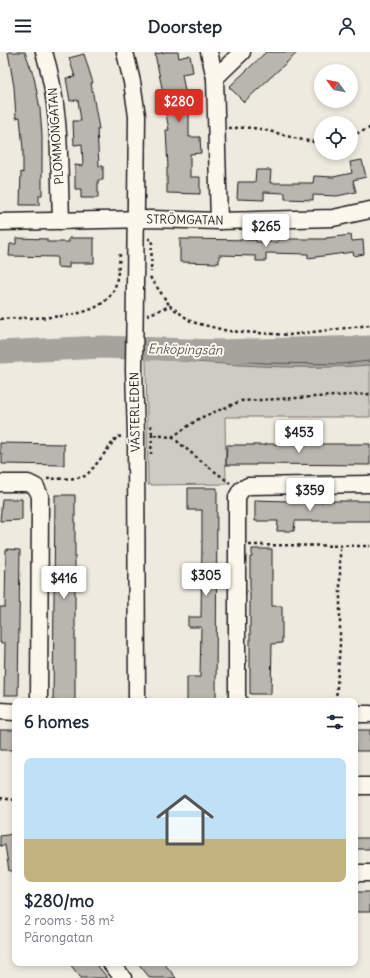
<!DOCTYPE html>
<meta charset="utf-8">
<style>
body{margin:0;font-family:Delius,sans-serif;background:#f2f2f3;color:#1f2937;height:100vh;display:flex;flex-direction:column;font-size:15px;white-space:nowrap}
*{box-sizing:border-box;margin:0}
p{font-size:13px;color:#747a83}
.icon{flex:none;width:22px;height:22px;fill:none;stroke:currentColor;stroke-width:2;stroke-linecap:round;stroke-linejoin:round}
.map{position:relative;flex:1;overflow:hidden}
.details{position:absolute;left:12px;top:646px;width:346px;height:268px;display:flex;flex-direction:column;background:#fff;border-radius:8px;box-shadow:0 2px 6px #0003}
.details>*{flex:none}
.needle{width:26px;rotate:303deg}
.buttons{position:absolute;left:314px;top:12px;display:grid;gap:8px}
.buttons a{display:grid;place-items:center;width:44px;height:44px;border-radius:50%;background:#fff;box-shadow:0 2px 6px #0003;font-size:20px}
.price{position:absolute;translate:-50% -34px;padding:0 9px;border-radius:4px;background:#fff;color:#222;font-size:13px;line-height:26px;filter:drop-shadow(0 1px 2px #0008)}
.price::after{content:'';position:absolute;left:50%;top:24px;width:12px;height:9px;margin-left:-6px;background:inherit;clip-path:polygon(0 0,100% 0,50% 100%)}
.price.current{background:#d93025;color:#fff}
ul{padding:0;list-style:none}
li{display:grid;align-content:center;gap:8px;height:212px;padding:0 12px}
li+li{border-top:1px solid #e0e1e3}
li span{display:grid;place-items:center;height:124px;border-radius:8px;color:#555}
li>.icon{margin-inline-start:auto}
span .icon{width:72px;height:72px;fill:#fffc;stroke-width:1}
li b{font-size:17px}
h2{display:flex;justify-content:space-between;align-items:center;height:48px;padding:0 12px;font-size:17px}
header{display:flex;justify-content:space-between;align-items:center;height:52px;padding:0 12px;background:#fff;font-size:18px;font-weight:800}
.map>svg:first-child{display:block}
.green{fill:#ceccc2;stroke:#75746f}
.water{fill:#a6a39d;stroke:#6f6d69}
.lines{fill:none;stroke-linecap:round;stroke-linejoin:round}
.shore{stroke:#535250;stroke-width:1}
.river{stroke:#a6a39d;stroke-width:23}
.building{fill:#b9b6af;stroke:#1c1c1c}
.minor-casing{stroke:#1c1c1c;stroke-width:19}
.path{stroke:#1c1c1c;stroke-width:2.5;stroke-dasharray:3 3;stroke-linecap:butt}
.minor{stroke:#fbf7ec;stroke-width:16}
.labels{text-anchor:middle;stroke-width:4;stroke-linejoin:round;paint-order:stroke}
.street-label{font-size:12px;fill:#1c1c1c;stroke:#fbf7ec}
.water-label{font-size:13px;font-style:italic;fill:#5a5956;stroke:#fbf7ec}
</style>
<header><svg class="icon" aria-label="menu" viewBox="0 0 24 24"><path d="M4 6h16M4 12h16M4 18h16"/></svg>Doorstep<svg class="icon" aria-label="person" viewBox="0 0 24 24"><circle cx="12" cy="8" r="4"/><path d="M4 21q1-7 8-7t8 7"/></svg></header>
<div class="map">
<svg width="370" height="926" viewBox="0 0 370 926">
<rect width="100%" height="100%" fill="#eeeadf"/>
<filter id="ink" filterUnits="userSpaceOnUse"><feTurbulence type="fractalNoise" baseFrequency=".025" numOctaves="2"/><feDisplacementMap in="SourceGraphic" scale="8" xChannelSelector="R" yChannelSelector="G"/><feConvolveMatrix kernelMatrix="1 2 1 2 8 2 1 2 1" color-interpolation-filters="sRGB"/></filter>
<g filter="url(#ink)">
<path class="green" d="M146 306 294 310 370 309V365H225L226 432 148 433Z"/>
<path class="water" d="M370 292V313C298 319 225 312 153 307L152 294 263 301Z"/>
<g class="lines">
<path class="shore" d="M370 296 263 305 159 298 156 300 158 303 266 311 340 312 370 309"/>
<path class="river" d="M0 300 102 295 217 299 370 295"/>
</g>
<g class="building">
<path d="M8 0H25L34 25 40 57 42 83V143H39V153H20L21 120 23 121V97L20 65 16 66 14 35Z"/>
<path d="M166 0H178L179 6 190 3 193 20 182 22 186 45 197 43 199 60 189 61V85H200L201 101 190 102V125H200V142L167 141V116H168L166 78H169L162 41H163L155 2Z"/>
<path d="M266 0H298L244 50 229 35Z"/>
<path d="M84 2 93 31H91L99 77H97L99 114H103V128H98V146H81V137H75V113L83 114 82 92 74 93 73 69H81L78 48 70 49 66 26 75 25 69 6Z"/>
<path d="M362 108 366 125 353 128 356 140 337 144 313 143V148L285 147V141L264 140V148L237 147 238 130H255L256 118H271L270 131H313L314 124 333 125 352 121 350 110Z"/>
<path d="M351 183 352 189 363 188 364 202 354 204 353 200 308 206V202L266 201V209H256V204L219 203V211L180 210V187L256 188V190H278V187H326V186Z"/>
<path d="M16 186 47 187V190H69V186H94V211H69V216L57 215V205L9 204 10 192H16Z"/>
<path d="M0 391 64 392V413L2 412V402H0Z"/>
<path d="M266 392H370V413L256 412V413H226L227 393H266Z"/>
<path d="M188 436H217L216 649H187V625H200L201 575H188V565H201L202 488V458H188Z"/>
<path d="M55 443H75V649H53Z"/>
<path d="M2 447H22V468L0 469Z"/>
<path d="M255 448 322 450V449H370V469H295L294 479H277L278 469H255Z"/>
<path d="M6 497 20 498 18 643H4L5 591H0V555H5Z"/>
<path d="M252 497H272V554H282V591L272 592 271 642H250V505H252Z"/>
<rect x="0" y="678" width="15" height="20"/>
<rect x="355" y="678" width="15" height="21"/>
<path d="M14 782 15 792V819H9L5 793 0 794V784Z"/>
<rect x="355" y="786" width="15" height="11"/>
<rect x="355" y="840" width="15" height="20"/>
<path d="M69 911H95L108 926H81Z"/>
<path d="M138 911H164L176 926H150Z"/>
</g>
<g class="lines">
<defs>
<g id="minor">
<path d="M44 0C61 55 59 113 61 169"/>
<path d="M125 0 132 30 137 64 134 318 136 383 137 649"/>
<path d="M209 0 215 26 219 169"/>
<path d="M215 26 242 0"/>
<path d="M0 170 151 167 219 169 333 166 370 158"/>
<path d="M0 431H28L36 435 40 444 39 649"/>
<path d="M239 649 237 647V445L241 438 248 434 370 432"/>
<path d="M0 659 15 660"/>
<path d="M355 662H370"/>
<path d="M355 734H370"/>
<path d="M355 821H370"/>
<path d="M111 911 123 926"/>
</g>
</defs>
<use href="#minor" class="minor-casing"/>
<g class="path">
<path d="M229 76C239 76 250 75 260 77 281 81 300 90 321 90"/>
<path d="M351 84 370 76"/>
<path d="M148 187H152L151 220"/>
<path d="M150 225 170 254"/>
<path d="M147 263 170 254 192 270 228 279 289 283 370 273"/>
<path d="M0 267C32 264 101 272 115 235 118 224 119 212 120 202"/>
<path d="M151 373 152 383 172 385 200 366 241 349 370 342"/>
<path d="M151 383H152L151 402"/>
<path d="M172 385 201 409 230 431"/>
<path d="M47 427C59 426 74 428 85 424 91 421 111 392 117 385L124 384"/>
<path d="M249 493 370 494"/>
<path d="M336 649 340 592V494"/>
<path d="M0 746 15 748"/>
</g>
<use href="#minor" class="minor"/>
</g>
</g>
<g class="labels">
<g class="street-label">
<text transform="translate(56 84) rotate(-94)" y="4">PLOMMONGATAN</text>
<text transform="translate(185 168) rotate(1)" y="4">STRÖMGATAN</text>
<text transform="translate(135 360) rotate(-91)" y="4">VÄSTERLEDEN</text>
</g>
<g class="water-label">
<text transform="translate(185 297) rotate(1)" y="5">Enköpingsån</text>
</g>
</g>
</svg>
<div class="buttons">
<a><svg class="needle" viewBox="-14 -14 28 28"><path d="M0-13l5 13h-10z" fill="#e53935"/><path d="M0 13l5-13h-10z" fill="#747a83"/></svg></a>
<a><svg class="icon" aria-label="locate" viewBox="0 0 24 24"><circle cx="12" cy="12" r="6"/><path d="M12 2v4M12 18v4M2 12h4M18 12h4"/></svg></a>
</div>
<b class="price current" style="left:179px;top:71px">$280</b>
<b class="price" style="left:266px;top:196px">$265</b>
<b class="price" style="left:299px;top:402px">$453</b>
<b class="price" style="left:310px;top:460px">$359</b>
<b class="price" style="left:206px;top:545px">$305</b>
<b class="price" style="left:64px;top:548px">$416</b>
<section class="details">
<h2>6 homes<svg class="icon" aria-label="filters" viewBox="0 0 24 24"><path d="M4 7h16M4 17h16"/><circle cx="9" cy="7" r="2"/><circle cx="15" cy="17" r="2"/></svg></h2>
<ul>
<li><span style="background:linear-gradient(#bfe0f5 65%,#c2b280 0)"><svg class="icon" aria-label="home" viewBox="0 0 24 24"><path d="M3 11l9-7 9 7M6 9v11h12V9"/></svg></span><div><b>$280/mo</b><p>2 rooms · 58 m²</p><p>Pärongatan</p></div></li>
</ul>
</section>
</div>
